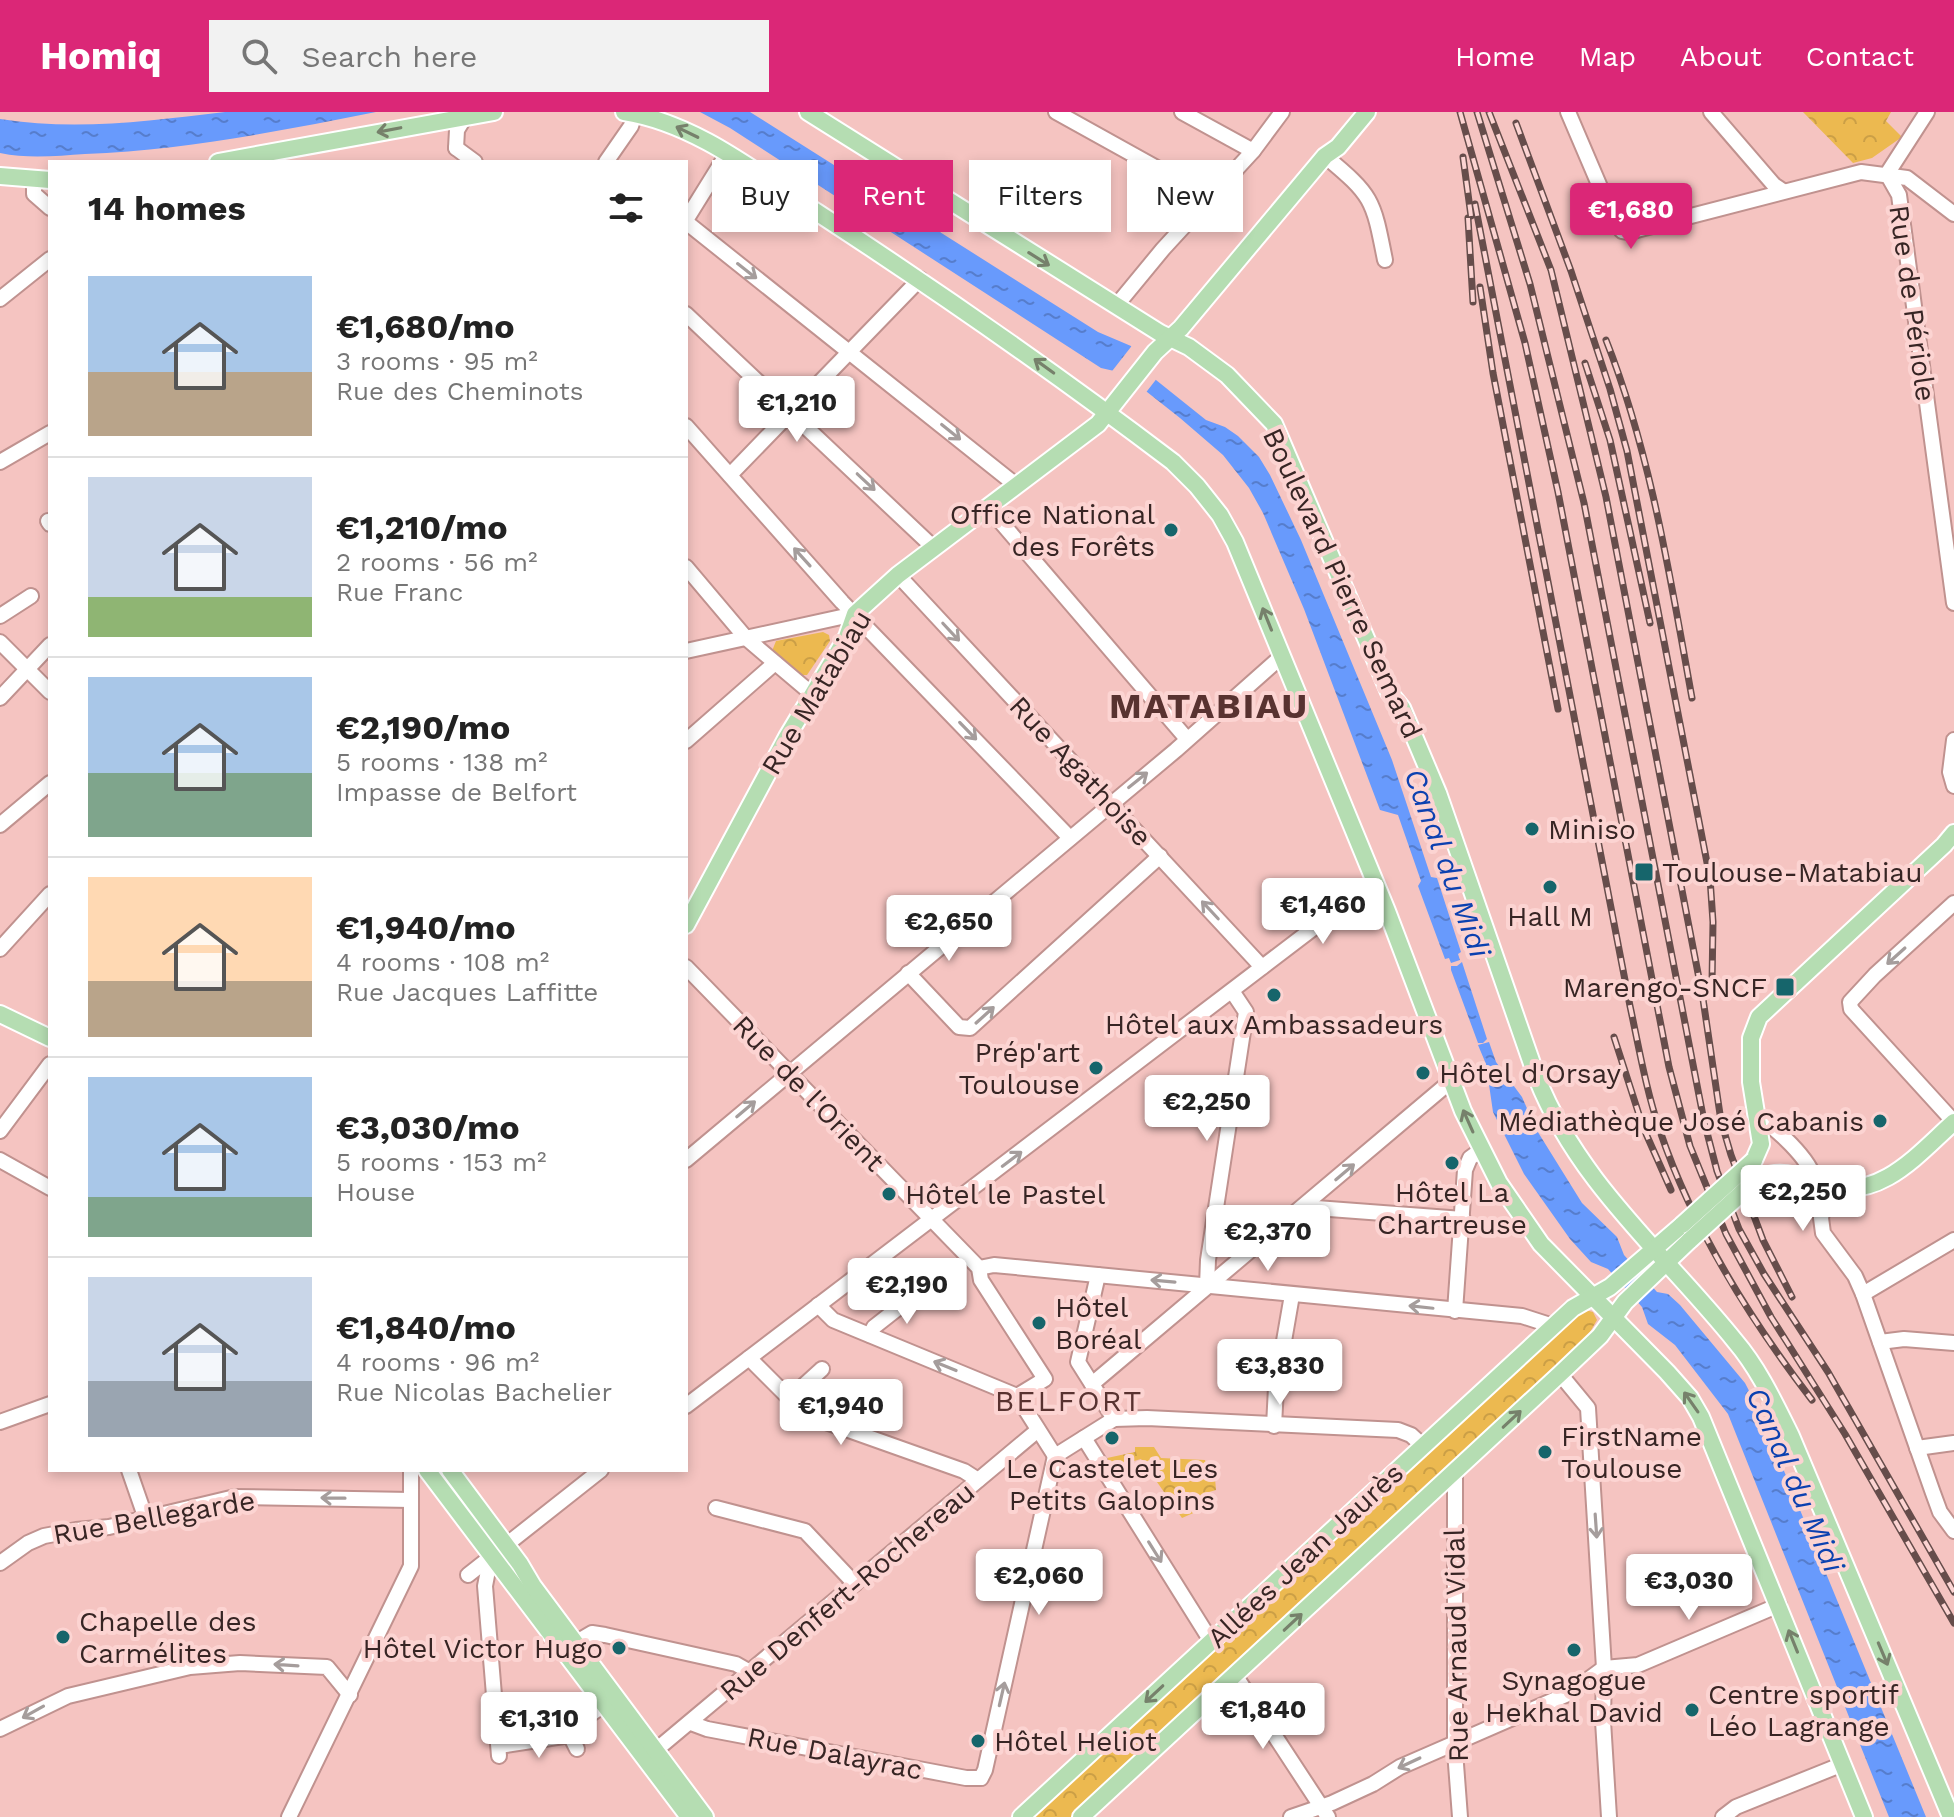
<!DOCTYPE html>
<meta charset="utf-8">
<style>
body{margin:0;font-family:"Work Sans",sans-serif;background:#f2f2f2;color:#222;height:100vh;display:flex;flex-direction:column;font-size:30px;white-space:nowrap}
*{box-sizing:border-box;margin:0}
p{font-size:26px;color:#767676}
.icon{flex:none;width:44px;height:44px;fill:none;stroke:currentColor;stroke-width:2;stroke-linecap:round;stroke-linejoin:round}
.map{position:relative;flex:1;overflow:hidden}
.details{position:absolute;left:48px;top:48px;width:640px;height:1312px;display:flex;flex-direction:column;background:#fff;border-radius:0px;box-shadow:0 4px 12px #0003}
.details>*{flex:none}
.guide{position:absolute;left:712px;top:48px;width:760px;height:72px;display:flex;gap:16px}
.price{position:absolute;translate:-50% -68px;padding:0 18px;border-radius:8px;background:#fff;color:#222;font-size:26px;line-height:52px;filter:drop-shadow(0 2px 4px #0008)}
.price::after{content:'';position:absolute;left:50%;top:48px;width:24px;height:18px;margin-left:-12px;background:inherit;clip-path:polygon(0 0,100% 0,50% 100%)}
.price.on{background:#db2777;color:#fff}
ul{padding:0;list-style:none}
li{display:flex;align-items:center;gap:24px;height:200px;padding:0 40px}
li+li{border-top:2px solid #e0e0e0}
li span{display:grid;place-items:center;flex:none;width:224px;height:160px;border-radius:0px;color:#555}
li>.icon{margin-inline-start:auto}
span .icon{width:96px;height:96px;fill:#fffc;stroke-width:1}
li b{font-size:34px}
h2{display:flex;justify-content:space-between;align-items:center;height:96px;padding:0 40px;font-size:34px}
.chip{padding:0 28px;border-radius:0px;background:#fff;box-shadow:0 4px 12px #0003;font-size:28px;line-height:72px}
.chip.on{background:#db2777;color:#fff}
header{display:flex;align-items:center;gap:48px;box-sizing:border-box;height:112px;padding:0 40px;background:#db2777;color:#fff}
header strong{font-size:38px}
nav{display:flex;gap:44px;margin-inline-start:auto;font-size:28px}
.search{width:560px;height:72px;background:#f2f2f2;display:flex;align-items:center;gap:20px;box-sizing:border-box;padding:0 28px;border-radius:0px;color:#767676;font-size:30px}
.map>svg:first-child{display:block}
.park{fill:url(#park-crowns)}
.water{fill:url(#water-ripples)}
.pier{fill:#f5c4c1}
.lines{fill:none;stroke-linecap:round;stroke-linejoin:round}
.minor-casing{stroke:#c0928f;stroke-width:18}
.major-casing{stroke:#fff;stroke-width:20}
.minor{stroke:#fff;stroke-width:14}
.major{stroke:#b5ddb2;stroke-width:16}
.rail-casing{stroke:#664d4b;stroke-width:7}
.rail{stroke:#fcd4d2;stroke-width:4;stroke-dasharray:12;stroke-linecap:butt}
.major-bridge-casing{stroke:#fff;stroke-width:20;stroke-linecap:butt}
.major-bridge{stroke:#b5ddb2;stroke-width:16}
.oneway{stroke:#76816b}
.oneway2{stroke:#a59d9c}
.poi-dot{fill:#16656b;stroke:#fcd4d2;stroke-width:3}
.labels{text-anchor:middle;stroke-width:8;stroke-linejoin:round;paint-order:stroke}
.street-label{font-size:28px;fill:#372524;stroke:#fcd4d2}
.poi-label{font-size:28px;fill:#372524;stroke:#fcd4d2;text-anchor:start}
.water-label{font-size:30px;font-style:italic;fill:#0c41b0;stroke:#fcd4d2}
.neighbourhood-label{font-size:30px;letter-spacing:2px;fill:#583230;stroke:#fcd4d2}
.district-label{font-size:36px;font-weight:bold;letter-spacing:2px;fill:#583230;stroke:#fcd4d2}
</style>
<header>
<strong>Homiq</strong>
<div class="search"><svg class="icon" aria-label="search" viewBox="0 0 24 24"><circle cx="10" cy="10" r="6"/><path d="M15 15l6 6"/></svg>Search here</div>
<nav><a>Home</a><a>Map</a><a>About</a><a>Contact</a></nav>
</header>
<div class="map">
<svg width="1954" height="1705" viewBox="0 0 1954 1705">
<defs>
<pattern id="park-crowns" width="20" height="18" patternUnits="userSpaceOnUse" patternTransform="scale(2)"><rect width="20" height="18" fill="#ecb950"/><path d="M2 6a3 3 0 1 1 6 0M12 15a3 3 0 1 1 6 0" fill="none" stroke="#cb9f46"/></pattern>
<pattern id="water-ripples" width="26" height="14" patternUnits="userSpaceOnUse" patternTransform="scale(2)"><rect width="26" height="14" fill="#689afc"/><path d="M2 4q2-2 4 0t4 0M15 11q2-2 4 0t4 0" fill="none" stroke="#567dcc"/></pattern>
</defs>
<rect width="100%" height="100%" fill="#f5c4c1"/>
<g class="park">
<path d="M1803 0H1891L1886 9 1902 25 1872 46 1853 51Z"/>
<path d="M823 520 829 523 830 529 807 563H800L772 539 776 529Z"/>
<path d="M1585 1198 1593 1200 1597 1208 1586 1227 1467 1342 1073 1705H1029L1567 1209Z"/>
<path d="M1135 1335H1154L1161 1346 1205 1348 1210 1366H1215L1216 1378 1202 1382 1207 1395 1182 1406 1141 1347 1113 1355 1107 1346 1135 1340Z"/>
</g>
<g class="water">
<path d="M225 0H376C280 19 184 38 85 42 57 44 28 47 0 41V7C76 19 149 9 225 0Z"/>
<path d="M700 0H750L1098 220 1131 234 1156 268 1206 308 1225 315 1238 324 1259 345 1270 363 1301 428 1392 648 1431 765 1437 766 1461 840 1458 842 1460 848 1451 851 1449 846 1445 847 1418 774 1421 769 1398 703 1380 698 1304 497 1263 401 1249 376 1223 343 1180 306 1123 261 1101 256 730 16Z"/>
<path d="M1462 850 1487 927 1483 931H1478L1451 858V854H1457Z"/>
<path d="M1489 930 1496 950 1522 985 1536 1017 1582 1091 1617 1125 1624 1143 1657 1180 1668 1182 1680 1193 1745 1271 1759 1298 1926 1705H1889L1728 1302 1675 1233 1648 1212 1642 1195 1608 1157 1591 1150 1570 1127 1524 1062 1493 1000 1486 952 1478 933Z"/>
</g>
<path class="pier" d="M1134 231 1158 265 1144 283 1121 264 1109 263Z"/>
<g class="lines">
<defs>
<g id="minor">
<path d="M1056 0 1211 86"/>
<path d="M1182 0 1253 39"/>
<path d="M1568 0 1615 110 1622 119 1629 120 1861 60 1907 66 1954 102"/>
<path d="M1711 0 1774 73 1783 79"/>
<path d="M456 36 457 18 465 5"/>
<path d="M456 36 475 50"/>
<path d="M1325 44C1373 84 1373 87 1385 148"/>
<path d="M606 50 631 14 635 2"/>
<path d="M1887 62 1899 83 1954 491"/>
<path d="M1887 62 1927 0"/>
<path d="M34 68V82L50 96"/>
<path d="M686 108 727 42"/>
<path d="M686 110 1017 374"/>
<path d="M0 187 50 147"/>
<path d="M1116 194 1163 137 1253 39 1282 0"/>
<path d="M686 202 934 436"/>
<path d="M686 314 842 490 1070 726"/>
<path d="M0 350 50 321"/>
<path d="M730 363 920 167"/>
<path d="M991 394 1000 409 1187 627"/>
<path d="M48 409 50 412"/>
<path d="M686 455 746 526 805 576 815 581"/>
<path d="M898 463 1262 855"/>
<path d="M0 504 31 484"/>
<path d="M0 530 50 580"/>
<path d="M686 539 855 502"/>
<path d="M0 586 50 533"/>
<path d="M1954 628 1950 660 1954 674"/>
<path d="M686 629 775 551"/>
<path d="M0 713 50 671"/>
<path d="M1954 791 1875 863 1850 890 1851 897 1954 1010"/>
<path d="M0 837 50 782"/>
<path d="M686 855 979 1156 981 1168 1045 1267 1017 1284"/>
<path d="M908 861 959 915 970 916 1160 744"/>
<path d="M1756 1002C1775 1016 1810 1046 1815 1069"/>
<path d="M0 1019 50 952"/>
<path d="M0 1048 50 1076"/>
<path d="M686 1048 1176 638 1282 544"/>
<path d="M1828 1074 1821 1106 1823 1121 1855 1164 1863 1182 1933 1381 1940 1400 1954 1419"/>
<path d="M1308 1091 1316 1096 1463 1107"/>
<path d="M979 1156 994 1153 1522 1204 1553 1214"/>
<path d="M1098 1163 1078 1250 1114 1307"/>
<path d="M1207 1174 1208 1148 1246 900 1232 879"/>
<path d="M1863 1182 1954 1128"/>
<path d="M818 1193 833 1208 1017 1284"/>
<path d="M1455 1199 1465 1058 1470 1046 1481 1038"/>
<path d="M870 1223 874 1215 916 1182"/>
<path d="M1880 1230 1904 1227 1954 1231"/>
<path d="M749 1246 801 1298 809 1304 964 1359 978 1368"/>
<path d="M1560 1262 1588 1296 1604 1556 1603 1609 1609 1705"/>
<path d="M1092 1272 1451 969"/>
<path d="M1017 1284 1055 1344 1114 1307"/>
<path d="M789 1287 822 1257"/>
<path d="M686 1294 1374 770"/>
<path d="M1114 1307 1147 1306 1398 1318 1411 1323 1423 1334"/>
<path d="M0 1310 50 1292"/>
<path d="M1274 1314 1276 1275 1292 1183"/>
<path d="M1084 1326 1211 1529"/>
<path d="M1917 1336 1954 1331"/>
<path d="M129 1358 146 1407"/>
<path d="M1455 1360V1639L1460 1705"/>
<path d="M716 1396 805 1419 855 1472"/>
<path d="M491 1443 485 1474 499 1644"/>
<path d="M0 1451 28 1431 44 1424 76 1418 109 1415 235 1385 411 1388"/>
<path d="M468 1463 601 1358"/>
<path d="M575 1531 592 1521 605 1523 736 1552 750 1560"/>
<path d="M1235 1563 1328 1705"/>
<path d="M691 1611 707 1617 966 1666H981L985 1658 1055 1344"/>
<path d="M0 1617 68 1584 190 1555 240 1551 327 1555 350 1583"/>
<path d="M570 1623 584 1607 605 1592"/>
<path d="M570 1623 577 1637"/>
<path d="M499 1634 570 1623"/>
<path d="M656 1638 1038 1318"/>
<path d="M289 1705 411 1454V1358"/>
<path d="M1291 1705 1332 1691 1373 1672 1400 1655 1570 1581 1604 1556 1638 1553 1779 1493"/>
<path d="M1723 1705 1736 1695 1843 1652"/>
</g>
<g id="major">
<path d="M624 0C696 11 758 62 818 101 939 180 1057 262 1173 350L1197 374 1220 403 1235 430 1387 799 1463 999 1499 1071 1541 1132 1667 1260 1690 1286 1701 1305 1864 1705"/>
<path d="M808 0 1160 221 1189 235 1227 263 1274 312 1389 580 1402 596 1438 681 1537 966C1578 1071 1666 1143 1735 1229 1759 1257 1775 1292 1791 1324L1951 1705"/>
<path d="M218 50 494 0"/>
<path d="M0 64 50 68"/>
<path d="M686 813 787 625 847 525 855 502 898 463 1098 312 1155 240 1181 216 1325 44 1338 35 1367 0"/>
<path d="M0 902 50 926"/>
<path d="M1754 1048 1761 1032 1751 970V926L1759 905 1773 892 1944 733 1954 721"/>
<path d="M1761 1066C1784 1055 1805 1068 1827 1074 1881 1088 1918 1042 1954 1010"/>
<path d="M427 1358 689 1705"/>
<path d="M450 1358 520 1452 533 1474 705 1705"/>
<path d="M1021 1705 1573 1196 1610 1175 1682 1113"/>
<path d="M1081 1705 1560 1262 1600 1224 1625 1190 1690 1128"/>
</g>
</defs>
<use href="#minor" class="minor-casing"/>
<use href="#major" class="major-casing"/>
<use href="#minor" class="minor"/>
<use href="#major" class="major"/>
<defs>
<g id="rail">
<path d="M1460 0 1525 231 1558 380 1669 955 1690 1034 1726 1122 1771 1205 1845 1322 1954 1511"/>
<path d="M1477 0 1530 172 1584 391 1704 1009 1717 1059 1739 1117 1764 1162 1828 1260 1954 1480"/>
<path d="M1489 0 1551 158 1606 385 1703 887 1721 1009 1731 1043 1763 1128 1792 1185"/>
<path d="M1516 11 1571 159 1610 277 1627 339 1710 766 1713 810 1712 871"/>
<path d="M1463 45 1471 104"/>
<path d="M1475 92 1630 894C1639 936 1646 978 1660 1019 1693 1117 1749 1206 1812 1288"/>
<path d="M1468 106 1473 190"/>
<path d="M1480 175 1493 261 1558 597"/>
<path d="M1606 228C1651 342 1670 465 1692 586"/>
<path d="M1585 251 1610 328 1650 511"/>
<path d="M1614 925 1643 1015 1671 1078"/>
</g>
</defs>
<use href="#rail" class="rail-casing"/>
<use href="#rail" class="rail"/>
<defs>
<g id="major-bridge">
<path d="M1682 1113 1754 1048"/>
<path d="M1690 1128 1746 1077 1761 1066"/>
</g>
</defs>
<use href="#major-bridge" class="major-bridge-casing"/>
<use href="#major-bridge" class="major-bridge"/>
</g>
<defs><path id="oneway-shaft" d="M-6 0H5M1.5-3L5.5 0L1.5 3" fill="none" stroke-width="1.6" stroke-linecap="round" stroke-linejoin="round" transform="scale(2)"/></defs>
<g class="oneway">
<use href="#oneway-shaft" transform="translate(389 18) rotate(169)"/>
<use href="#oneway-shaft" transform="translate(687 20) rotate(-154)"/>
<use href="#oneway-shaft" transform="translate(1039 147) rotate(32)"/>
<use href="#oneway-shaft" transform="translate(1044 254) rotate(-144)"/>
<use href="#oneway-shaft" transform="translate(1267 507) rotate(-112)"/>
<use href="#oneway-shaft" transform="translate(1468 1009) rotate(-114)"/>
<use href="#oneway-shaft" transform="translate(1691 1290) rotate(-125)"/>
<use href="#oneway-shaft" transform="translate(1512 1307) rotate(-43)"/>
<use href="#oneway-shaft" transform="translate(1293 1510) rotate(-43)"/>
<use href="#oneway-shaft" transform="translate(1793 1529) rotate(-112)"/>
<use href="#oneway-shaft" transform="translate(1883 1542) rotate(67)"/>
<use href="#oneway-shaft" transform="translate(1154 1582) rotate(137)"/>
</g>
<g class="oneway2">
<use href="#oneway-shaft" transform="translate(747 159) rotate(38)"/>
<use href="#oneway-shaft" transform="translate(951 320) rotate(39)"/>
<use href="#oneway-shaft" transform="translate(866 370) rotate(43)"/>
<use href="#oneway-shaft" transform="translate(802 445) rotate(-132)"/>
<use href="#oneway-shaft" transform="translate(951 520) rotate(47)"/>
<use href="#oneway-shaft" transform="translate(968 619) rotate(46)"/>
<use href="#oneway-shaft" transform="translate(1138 668) rotate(-39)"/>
<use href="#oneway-shaft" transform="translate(1210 798) rotate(-133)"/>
<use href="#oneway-shaft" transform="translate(1896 844) rotate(138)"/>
<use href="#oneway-shaft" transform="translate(985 903) rotate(-42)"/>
<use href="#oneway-shaft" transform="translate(746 997) rotate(-40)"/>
<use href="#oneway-shaft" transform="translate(1012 1047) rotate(-37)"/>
<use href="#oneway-shaft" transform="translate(1345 1060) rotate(-40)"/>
<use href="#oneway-shaft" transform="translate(1163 1169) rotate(-175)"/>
<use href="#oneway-shaft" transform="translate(1421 1195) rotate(-174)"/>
<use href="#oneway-shaft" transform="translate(945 1254) rotate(-158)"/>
<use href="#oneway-shaft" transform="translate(333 1386) rotate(-179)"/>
<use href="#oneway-shaft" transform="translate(1596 1414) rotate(86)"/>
<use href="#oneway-shaft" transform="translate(1155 1440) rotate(58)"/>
<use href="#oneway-shaft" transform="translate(286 1553) rotate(-176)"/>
<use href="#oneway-shaft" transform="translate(1002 1582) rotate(-77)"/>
<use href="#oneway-shaft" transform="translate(33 1600) rotate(151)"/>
<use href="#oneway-shaft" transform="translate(1409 1651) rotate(155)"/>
</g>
<g class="poi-dot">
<circle cx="1171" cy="418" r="8"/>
<circle cx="1532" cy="717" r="8"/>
<rect x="1634" y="750" width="20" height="20" rx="4"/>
<circle cx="1550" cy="775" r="8"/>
<rect x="1775" y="865" width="20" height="20" rx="4"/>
<circle cx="1274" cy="883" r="8"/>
<circle cx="1096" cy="956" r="8"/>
<circle cx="1423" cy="961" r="8"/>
<circle cx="1880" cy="1009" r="8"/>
<circle cx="1452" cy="1051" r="8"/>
<circle cx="889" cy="1082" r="8"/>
<circle cx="1039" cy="1211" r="8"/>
<circle cx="1112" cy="1326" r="8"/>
<circle cx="1545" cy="1340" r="8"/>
<circle cx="63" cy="1525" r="8"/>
<circle cx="619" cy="1536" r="8"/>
<circle cx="1574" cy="1538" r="8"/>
<circle cx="1692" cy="1598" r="8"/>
<circle cx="978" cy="1629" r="8"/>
</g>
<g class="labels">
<g class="street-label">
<text transform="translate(1913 191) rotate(82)" y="10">Rue de Périole</text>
<text transform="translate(1343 471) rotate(65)" y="10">Boulevard Pierre Semard</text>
<text transform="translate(816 580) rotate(-59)" y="10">Rue Matabiau</text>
<text transform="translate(1081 659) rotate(47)" y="10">Rue Agathoise</text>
<text transform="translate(809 981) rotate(46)" y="10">Rue de l'Orient</text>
<text transform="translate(154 1405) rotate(-10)" y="10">Rue Bellegarde</text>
<text transform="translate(1305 1443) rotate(-43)" y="10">Allées Jean Jaurès</text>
<text transform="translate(847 1479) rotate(-40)" y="10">Rue Denfert-Rochereau</text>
<text transform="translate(1456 1533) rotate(-91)" y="10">Rue Arnaud Vidal</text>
<text transform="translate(835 1641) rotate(11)" y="10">Rue Dalayrac</text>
</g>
<g class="poi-label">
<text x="1155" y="412" text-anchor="end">Office National<tspan x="1155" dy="32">des Forêts</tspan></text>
<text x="1548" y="727">Miniso</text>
<text x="1662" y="770">Toulouse-Matabiau</text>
<text x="1550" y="814" text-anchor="middle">Hall M</text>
<text x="1767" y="885" text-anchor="end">Marengo-SNCF</text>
<text x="1274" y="922" text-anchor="middle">Hôtel aux Ambassadeurs</text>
<text x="1080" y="950" text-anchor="end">Prép'art<tspan x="1080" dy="32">Toulouse</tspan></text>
<text x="1439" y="971">Hôtel d'Orsay</text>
<text x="1864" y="1019" text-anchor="end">Médiathèque José Cabanis</text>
<text x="1452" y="1090" text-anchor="middle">Hôtel La<tspan x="1452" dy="32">Chartreuse</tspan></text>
<text x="905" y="1092">Hôtel le Pastel</text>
<text x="1055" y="1205">Hôtel<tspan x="1055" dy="32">Boréal</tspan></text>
<text x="1561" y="1334">FirstName<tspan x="1561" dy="32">Toulouse</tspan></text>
<text x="1112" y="1366" text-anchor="middle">Le Castelet Les<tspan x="1112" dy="32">Petits Galopins</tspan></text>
<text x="79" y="1519">Chapelle des<tspan x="79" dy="32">Carmélites</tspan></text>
<text x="603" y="1546" text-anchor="end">Hôtel Victor Hugo</text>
<text x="1574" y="1578" text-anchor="middle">Synagogue<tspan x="1574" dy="32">Hekhal David</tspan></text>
<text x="1708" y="1592">Centre sportif<tspan x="1708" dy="32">Léo Lagrange</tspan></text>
<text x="994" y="1639">Hôtel Heliot</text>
</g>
<g class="water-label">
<text transform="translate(1447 751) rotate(70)" y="10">Canal du Midi</text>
<text transform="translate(1795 1368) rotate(66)" y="10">Canal du Midi</text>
</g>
<g class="neighbourhood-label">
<text x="1069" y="1299">BELFORT</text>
</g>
<g class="district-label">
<text x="1209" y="606">MATABIAU</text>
</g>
</g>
</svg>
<b class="price on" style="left:1631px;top:139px">€1,680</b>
<b class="price" style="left:797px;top:332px">€1,210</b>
<b class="price" style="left:1323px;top:834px">€1,460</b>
<b class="price" style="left:949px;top:851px">€2,650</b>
<b class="price" style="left:1207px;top:1031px">€2,250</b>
<b class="price" style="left:1803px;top:1121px">€2,250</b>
<b class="price" style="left:1268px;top:1161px">€2,370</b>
<b class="price" style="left:907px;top:1214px">€2,190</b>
<b class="price" style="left:1280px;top:1295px">€3,830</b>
<b class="price" style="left:841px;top:1335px">€1,940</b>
<b class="price" style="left:1039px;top:1505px">€2,060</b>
<b class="price" style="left:1689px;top:1510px">€3,030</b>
<b class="price" style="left:1263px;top:1639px">€1,840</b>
<b class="price" style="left:539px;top:1648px">€1,310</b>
<div class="guide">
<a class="chip">Buy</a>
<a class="chip on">Rent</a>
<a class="chip">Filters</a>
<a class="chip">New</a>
</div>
<section class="details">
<h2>14 homes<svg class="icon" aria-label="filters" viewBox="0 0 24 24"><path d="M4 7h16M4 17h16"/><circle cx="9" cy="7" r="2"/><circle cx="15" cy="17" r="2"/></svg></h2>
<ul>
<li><span style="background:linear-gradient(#a9c7e8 60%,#b9a48a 0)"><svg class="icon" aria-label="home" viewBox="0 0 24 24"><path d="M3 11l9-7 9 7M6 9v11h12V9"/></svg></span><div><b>€1,680/mo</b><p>3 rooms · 95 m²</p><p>Rue des Cheminots</p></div></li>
<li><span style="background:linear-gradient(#c9d6e8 75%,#8fb573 0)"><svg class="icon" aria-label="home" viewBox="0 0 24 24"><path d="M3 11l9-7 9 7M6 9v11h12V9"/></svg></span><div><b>€1,210/mo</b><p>2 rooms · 56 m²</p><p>Rue Franc</p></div></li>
<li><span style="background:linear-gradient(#a9c7e8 60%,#7fa58c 0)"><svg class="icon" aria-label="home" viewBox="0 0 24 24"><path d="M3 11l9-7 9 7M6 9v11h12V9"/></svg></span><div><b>€2,190/mo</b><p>5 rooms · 138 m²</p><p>Impasse de Belfort</p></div></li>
<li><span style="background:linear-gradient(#ffd9b3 65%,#b9a48a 0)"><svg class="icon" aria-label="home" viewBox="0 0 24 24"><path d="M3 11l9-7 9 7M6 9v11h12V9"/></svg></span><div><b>€1,940/mo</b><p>4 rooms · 108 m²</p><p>Rue Jacques Laffitte</p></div></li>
<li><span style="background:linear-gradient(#a9c7e8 75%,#7fa58c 0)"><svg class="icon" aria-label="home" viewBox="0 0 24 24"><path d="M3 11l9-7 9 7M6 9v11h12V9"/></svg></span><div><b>€3,030/mo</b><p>5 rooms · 153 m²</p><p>House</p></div></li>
<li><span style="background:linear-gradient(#c9d6e8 65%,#9aa5b1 0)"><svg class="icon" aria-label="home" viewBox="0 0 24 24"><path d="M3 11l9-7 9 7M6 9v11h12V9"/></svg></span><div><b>€1,840/mo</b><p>4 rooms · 96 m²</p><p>Rue Nicolas Bachelier</p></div></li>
</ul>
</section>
</div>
